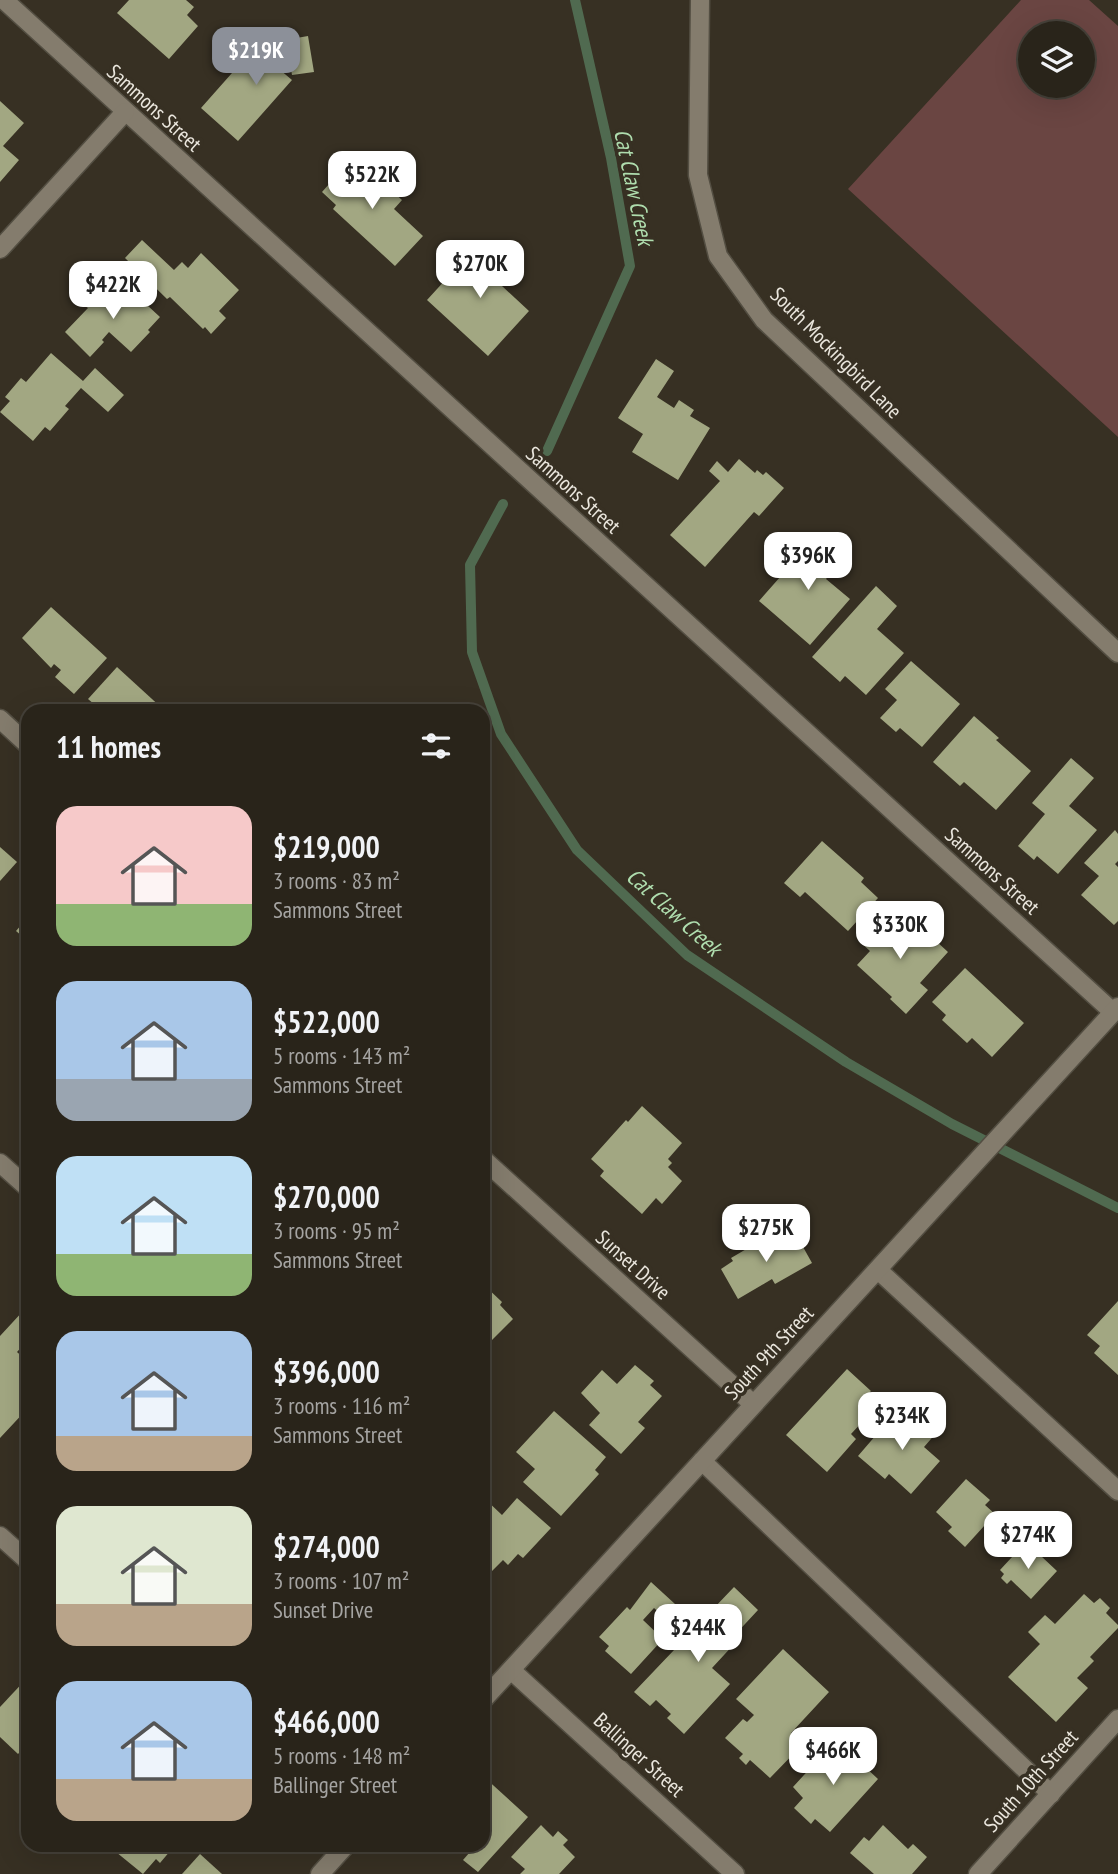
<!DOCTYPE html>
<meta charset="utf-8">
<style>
body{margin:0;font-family:"PT Sans Narrow",sans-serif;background:#353027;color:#f1f3f6;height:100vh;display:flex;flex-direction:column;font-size:26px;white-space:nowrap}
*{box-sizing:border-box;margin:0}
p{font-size:23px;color:#a5a4a2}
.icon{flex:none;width:38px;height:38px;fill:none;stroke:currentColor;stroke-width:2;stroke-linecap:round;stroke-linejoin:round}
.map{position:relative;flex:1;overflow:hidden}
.panel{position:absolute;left:21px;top:704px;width:469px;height:1148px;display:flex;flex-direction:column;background:#29241a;border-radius:21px;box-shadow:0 7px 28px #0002,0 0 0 2px #454139}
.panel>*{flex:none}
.fabs{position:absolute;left:1018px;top:21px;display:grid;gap:14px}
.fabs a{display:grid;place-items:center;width:77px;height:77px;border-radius:50%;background:#29241a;box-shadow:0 7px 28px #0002,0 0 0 2px #454139;font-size:35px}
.price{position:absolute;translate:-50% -60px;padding:0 16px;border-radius:14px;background:#fff;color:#222;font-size:23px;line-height:46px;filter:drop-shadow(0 2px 4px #0008)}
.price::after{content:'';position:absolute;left:50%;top:42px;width:21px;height:16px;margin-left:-10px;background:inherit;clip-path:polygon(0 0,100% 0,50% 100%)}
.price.selected{background:#8c9099;color:#fff}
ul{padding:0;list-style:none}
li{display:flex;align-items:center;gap:21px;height:175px;padding:0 35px}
li span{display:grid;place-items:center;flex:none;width:196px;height:140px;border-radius:21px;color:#555}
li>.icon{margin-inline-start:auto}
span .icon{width:84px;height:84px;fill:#fffc;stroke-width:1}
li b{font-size:30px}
h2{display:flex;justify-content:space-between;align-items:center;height:84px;padding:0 35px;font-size:30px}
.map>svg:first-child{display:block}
.green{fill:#6a4542;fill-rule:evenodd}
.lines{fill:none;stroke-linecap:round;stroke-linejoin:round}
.stream{stroke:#506a50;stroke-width:10}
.building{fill:#a2a782}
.service-casing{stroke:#534e42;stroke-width:21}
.minor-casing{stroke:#534e42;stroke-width:21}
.service{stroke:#847c6d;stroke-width:18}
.minor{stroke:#847c6d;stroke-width:18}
.labels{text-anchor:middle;stroke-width:7;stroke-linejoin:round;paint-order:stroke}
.street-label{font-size:21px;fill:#eae6dd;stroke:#373023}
.water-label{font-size:23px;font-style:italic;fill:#afddae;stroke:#373023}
</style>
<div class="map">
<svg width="1118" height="1874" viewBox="0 0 1118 1874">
<rect width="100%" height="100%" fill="#373023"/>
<path class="green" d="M1021 0H1089L1118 26V437L848 189ZM1031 33H1083V86H1031Z"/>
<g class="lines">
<g class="stream">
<path d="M547 451 630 266 611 158 575 0"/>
<path d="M503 504 470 565 472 652 501 734 577 850 687 955 846 1062 952 1124 1118 1208"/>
</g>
</g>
<g class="building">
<path d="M129 0H186L194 7 187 15 198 26 169 59 117 13Z"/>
<path d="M308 36 314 72 292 75 288 54 273 64 292 80 238 141 201 108 255 47 268 58 287 48 285 40Z"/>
<path d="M0 101 24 123 3 146 19 160 0 182Z"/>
<path d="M353 157 402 200 394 209 423 236 395 266 333 209 336 205 322 192Z"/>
<path d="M142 240 174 270 182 262 188 268 201 253 239 290 219 311 226 318 211 334 205 327 203 329 170 297 167 299 125 258Z"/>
<path d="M479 243 513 273 502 286 529 311 488 356 427 300Z"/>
<path d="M123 283 160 317 148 330 150 332 131 352 109 332 102 340 104 342 90 357 65 332 88 308 85 306 95 297 97 298 106 288 113 294Z"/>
<path d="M51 353 83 381 95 368 124 395 108 412 81 388 65 406 69 409 50 431 45 427 33 441 0 412 10 401 5 397 21 378 26 382Z"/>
<path d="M656 359 674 371 657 397 674 408 679 400 694 410 690 416 710 428 678 480 632 452 643 434 618 418Z"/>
<path d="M739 459 755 473 757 470 763 475 766 472 784 488 759 516 754 512 705 567 670 535 720 481 709 471 717 461 728 472Z"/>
<path d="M818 534 844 557 826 579 850 599 810 645 759 601Z"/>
<path d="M876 586 897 606 877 629 904 653 866 695 845 676 840 682 812 657Z"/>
<path d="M51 607 107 658 74 694 55 677 61 670 54 664 51 668 22 638Z"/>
<path d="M911 661 960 704 922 747 900 728 896 732 880 718 897 700 885 689Z"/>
<path d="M117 667 164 710H101L88 699Z"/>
<path d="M974 716 999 738 996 740 1031 771 996 810 964 782 960 786 933 762Z"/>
<path d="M1071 758 1094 778 1069 806 1097 830 1058 874 1037 856 1034 860 1018 846 1045 814 1032 803Z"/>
<path d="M1115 830 1118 834V861L1115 864 1118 867V921L1114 925 1081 895 1099 876 1084 863Z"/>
<path d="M822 841 864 878 861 882 878 898 848 931 805 892 800 897 784 883Z"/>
<path d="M0 847 17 862 0 881Z"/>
<path d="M888 912 916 938 924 930 948 952 920 983 928 990 906 1014 890 999 892 997 857 965 870 951 860 942Z"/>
<path d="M28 917V941L16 931Z"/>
<path d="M965 968 1024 1023 992 1057 972 1038 967 1043 942 1020 946 1015 932 1002Z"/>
<path d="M642 1106 682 1143 668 1159 672 1163 668 1167 682 1181 662 1204 656 1198 642 1214 600 1176 604 1171 591 1159 626 1120 628 1122Z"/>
<path d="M793 1229 812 1263 775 1284 772 1279 738 1299 721 1269 733 1261 731 1258 760 1241 763 1246Z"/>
<path d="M483 1284 502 1302 500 1305 513 1319 483 1349Z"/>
<path d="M1118 1301V1375L1094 1353 1100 1346 1087 1335Z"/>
<path d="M24 1310 26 1313 28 1310V1340L17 1352 28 1362V1408L0 1438V1336Z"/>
<path d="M635 1365 654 1381 650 1385 662 1396 638 1422 645 1428 621 1454 589 1425 600 1413 581 1393 602 1370 617 1384Z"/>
<path d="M847 1369 871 1391 866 1396 877 1406 851 1434 856 1439 827 1472 786 1435Z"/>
<path d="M554 1411 606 1457 595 1470 599 1474 561 1516 523 1482 535 1469 516 1452Z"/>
<path d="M895 1413 909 1425 918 1416 937 1432 924 1447 940 1461 911 1494 889 1474 885 1479 858 1456Z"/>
<path d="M966 1479 990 1500 985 1505 995 1514 965 1547 948 1531 952 1527 936 1512Z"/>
<path d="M483 1497 502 1515 517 1498 551 1528 523 1558 518 1554 508 1565 503 1560 491 1572 483 1564Z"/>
<path d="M1026 1542 1057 1571 1031 1599 1011 1580 1007 1584 1001 1578 1004 1574 1000 1570Z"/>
<path d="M651 1582 675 1604 664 1617 654 1608 643 1620 663 1639 631 1674 605 1651 609 1646 599 1637 627 1607 630 1610Z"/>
<path d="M734 1587 758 1610 732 1638 736 1642 712 1668 730 1684 684 1734 667 1718 671 1714 656 1700 650 1706 634 1692Z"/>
<path d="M1084 1594 1094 1603 1100 1598 1110 1608 1106 1613 1118 1625V1628L1090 1657 1094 1661 1077 1678 1088 1688 1056 1722 1008 1677 1040 1644 1028 1632 1045 1615 1055 1624Z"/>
<path d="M783 1649 829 1692 791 1733 803 1744 770 1778 750 1760 746 1765 739 1758 743 1754 725 1738 743 1719 747 1722 754 1715 736 1699Z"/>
<path d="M28 1677V1743L18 1754 0 1737V1707Z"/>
<path d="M836 1740 878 1779 830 1832 815 1819 811 1824 794 1808 803 1798 793 1787Z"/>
<path d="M483 1776 528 1817 478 1872 463 1860 477 1844H483Z"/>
<path d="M541 1825 553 1837 558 1831 568 1840 563 1845 575 1857 559 1874H520L525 1869 511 1857Z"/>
<path d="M883 1825 908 1849 913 1844 927 1857 912 1874H874L850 1853 864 1837 869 1841Z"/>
<path d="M122 1844H176L160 1863 156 1859 143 1874 116 1852Z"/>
<path d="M200 1854 222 1874H182Z"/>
</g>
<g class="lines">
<defs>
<g id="service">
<path d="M0 1163 28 1188"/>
<path d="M702 1461 1051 1794"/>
</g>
<g id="minor">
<path d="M4 0 1113 1012"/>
<path d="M700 0 698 175 718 256 764 320 1118 653"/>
<path d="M0 249 125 112"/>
<path d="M0 719 28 745"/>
<path d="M483 1159 753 1404"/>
<path d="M878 1270 1118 1491"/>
<path d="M0 1536 28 1561"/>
<path d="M511 1670 735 1874"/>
<path d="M483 1700 1118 1007"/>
<path d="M320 1874 347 1844"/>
<path d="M978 1874 1118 1719"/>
</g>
</defs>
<use href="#service" class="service-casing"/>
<use href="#minor" class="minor-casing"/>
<use href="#service" class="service"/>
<use href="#minor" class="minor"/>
</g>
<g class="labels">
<g class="street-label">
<text transform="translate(154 108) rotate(42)" y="7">Sammons Street</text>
<text transform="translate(836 353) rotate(45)" y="7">South Mockingbird Lane</text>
<text transform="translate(573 490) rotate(42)" y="7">Sammons Street</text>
<text transform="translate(992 871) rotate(42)" y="7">Sammons Street</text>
<text transform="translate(633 1265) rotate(42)" y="7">Sunset Drive</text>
<text transform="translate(769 1353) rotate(-47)" y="7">South 9th Street</text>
<text transform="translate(639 1755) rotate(42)" y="7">Ballinger Street</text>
<text transform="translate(1031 1781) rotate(-48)" y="7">South 10th Street</text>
</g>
<g class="water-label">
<text transform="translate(634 187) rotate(78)" y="8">Cat Claw Creek</text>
<text transform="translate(674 912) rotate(42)" y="8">Cat Claw Creek</text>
</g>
</g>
</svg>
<div class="fabs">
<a><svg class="icon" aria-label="layers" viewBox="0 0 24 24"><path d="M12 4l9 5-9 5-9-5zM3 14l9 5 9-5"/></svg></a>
</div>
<b class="price selected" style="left:256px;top:87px">$219K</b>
<b class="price" style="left:372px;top:211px">$522K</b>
<b class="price" style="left:480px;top:300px">$270K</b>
<b class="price" style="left:113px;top:321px">$422K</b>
<b class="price" style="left:808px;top:592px">$396K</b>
<b class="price" style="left:900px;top:961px">$330K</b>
<b class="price" style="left:766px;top:1264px">$275K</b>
<b class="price" style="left:902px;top:1452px">$234K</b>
<b class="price" style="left:1028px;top:1571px">$274K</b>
<b class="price" style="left:698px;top:1664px">$244K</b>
<b class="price" style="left:833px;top:1787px">$466K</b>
<section class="panel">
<h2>11 homes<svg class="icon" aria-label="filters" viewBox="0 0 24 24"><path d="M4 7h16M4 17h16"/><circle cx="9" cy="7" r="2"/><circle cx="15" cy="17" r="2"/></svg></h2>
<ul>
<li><span style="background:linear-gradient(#f6c9c9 70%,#8fb573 0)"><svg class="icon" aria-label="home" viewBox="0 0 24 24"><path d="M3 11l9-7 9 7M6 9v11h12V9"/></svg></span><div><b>$219,000</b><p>3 rooms · 83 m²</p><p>Sammons Street</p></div></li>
<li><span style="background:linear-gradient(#a9c7e8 70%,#9aa5b1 0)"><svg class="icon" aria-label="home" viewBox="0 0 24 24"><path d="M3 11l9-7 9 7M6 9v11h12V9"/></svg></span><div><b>$522,000</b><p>5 rooms · 143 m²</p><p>Sammons Street</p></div></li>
<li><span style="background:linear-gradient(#bfe0f5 70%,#8fb573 0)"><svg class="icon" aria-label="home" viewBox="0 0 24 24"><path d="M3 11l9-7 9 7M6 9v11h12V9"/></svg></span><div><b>$270,000</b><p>3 rooms · 95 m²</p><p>Sammons Street</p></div></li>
<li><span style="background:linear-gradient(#a9c7e8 75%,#b9a48a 0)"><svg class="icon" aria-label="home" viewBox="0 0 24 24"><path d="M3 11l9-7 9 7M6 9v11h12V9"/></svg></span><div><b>$396,000</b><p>3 rooms · 116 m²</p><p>Sammons Street</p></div></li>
<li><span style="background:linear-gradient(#dfe7d0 70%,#b9a48a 0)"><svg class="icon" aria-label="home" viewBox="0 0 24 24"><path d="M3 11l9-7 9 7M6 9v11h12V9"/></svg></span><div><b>$274,000</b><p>3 rooms · 107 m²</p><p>Sunset Drive</p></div></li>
<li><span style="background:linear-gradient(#a9c7e8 70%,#b9a48a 0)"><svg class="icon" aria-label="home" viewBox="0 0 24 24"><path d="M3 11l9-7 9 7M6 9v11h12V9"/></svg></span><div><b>$466,000</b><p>5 rooms · 148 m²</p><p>Ballinger Street</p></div></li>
</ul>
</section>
</div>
